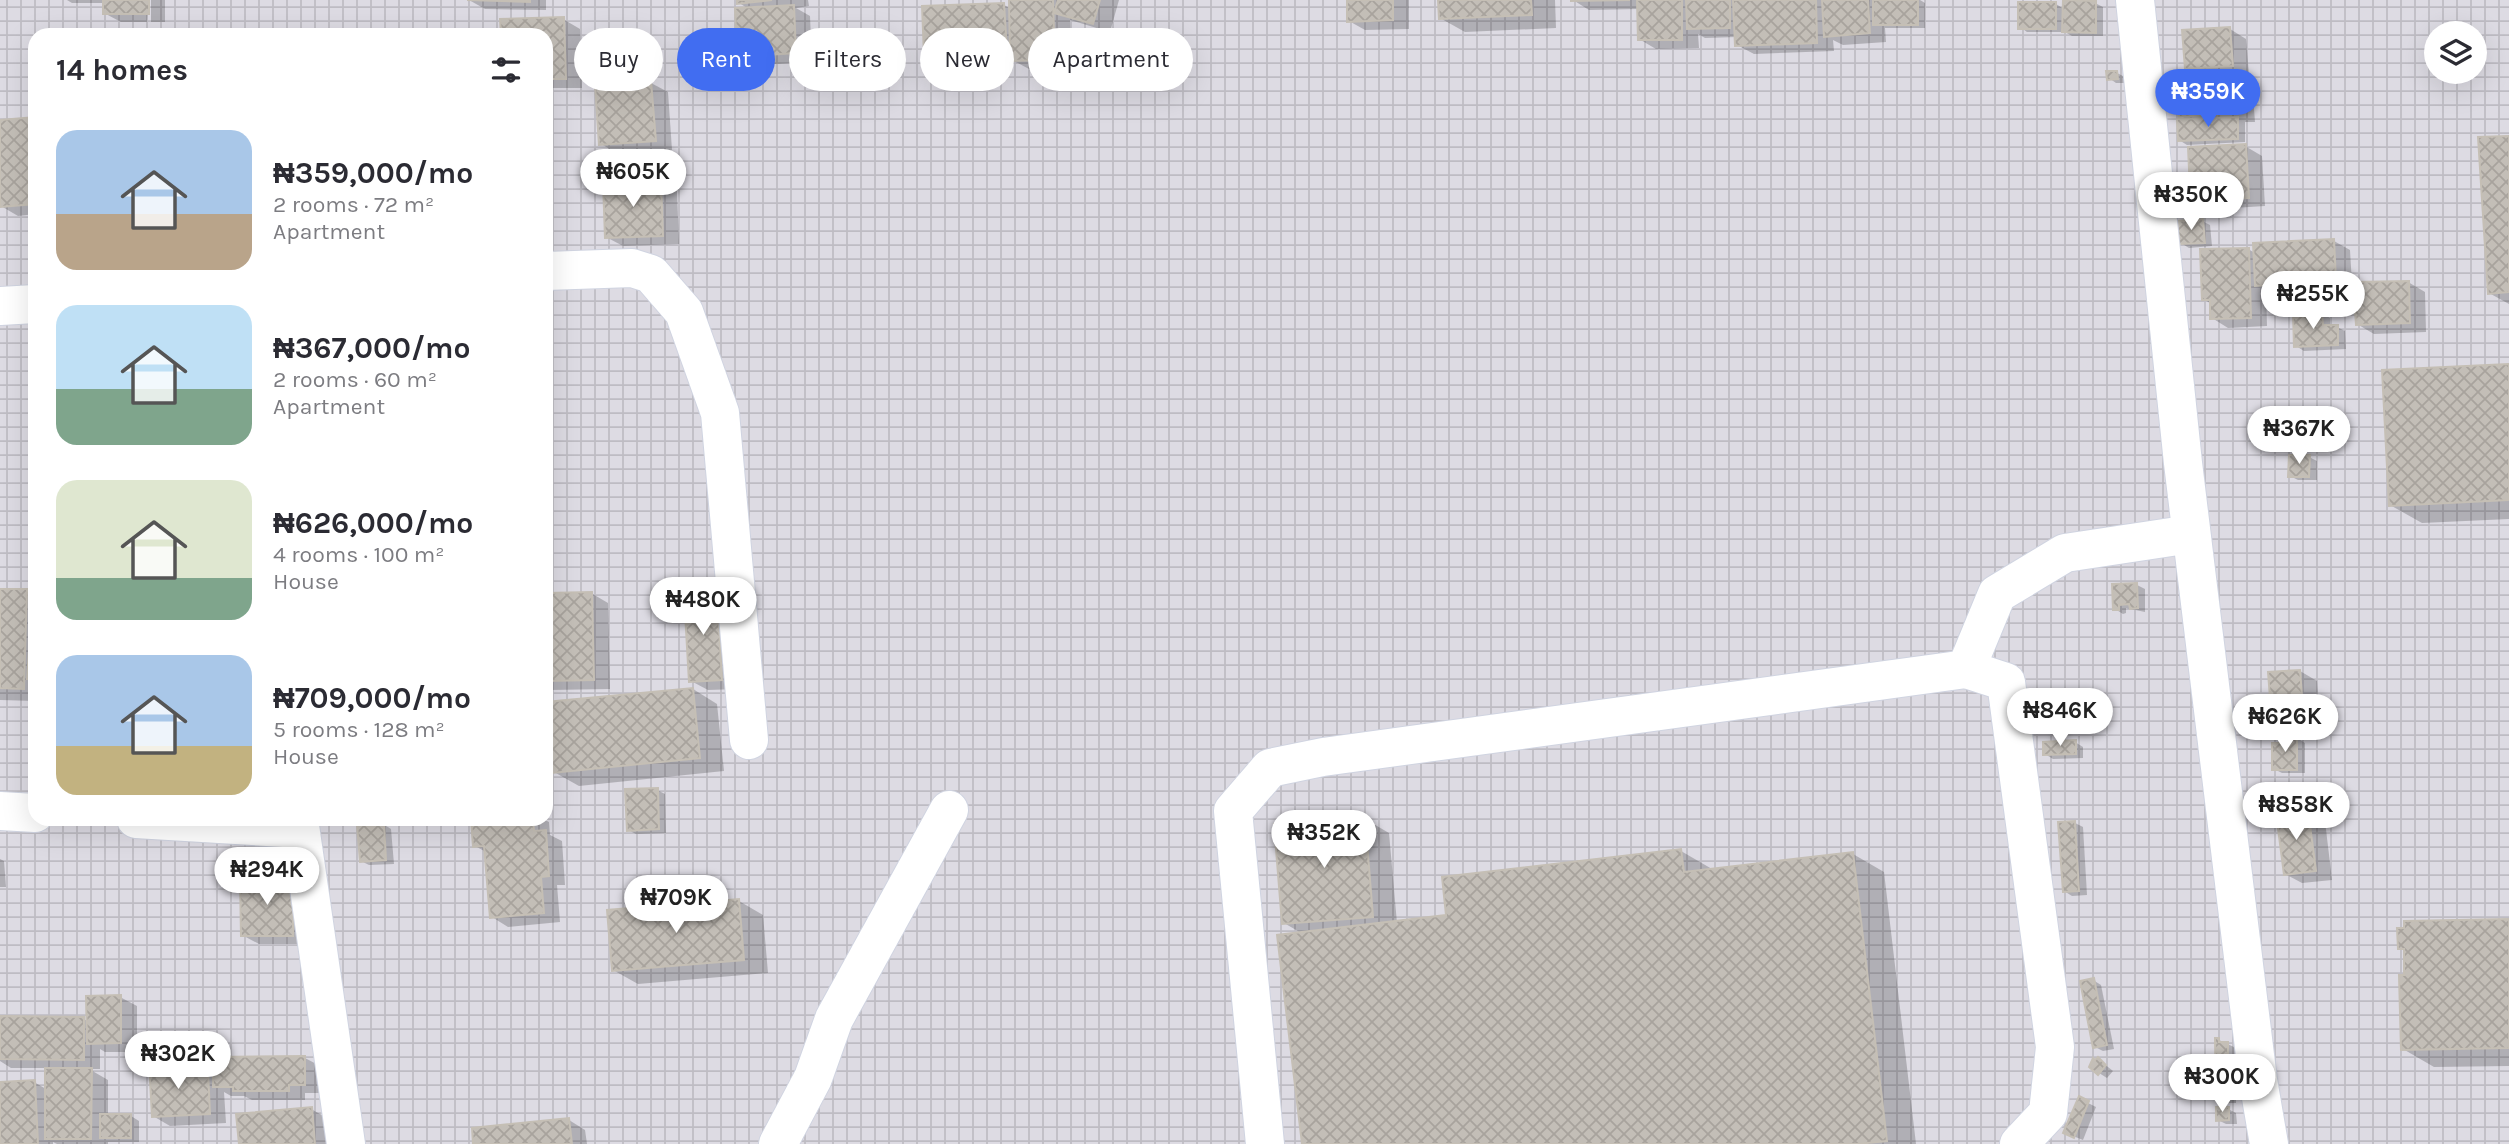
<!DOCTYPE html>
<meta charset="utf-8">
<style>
body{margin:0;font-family:Karla,sans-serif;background:#f2f2f3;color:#2b2b33;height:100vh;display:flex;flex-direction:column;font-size:26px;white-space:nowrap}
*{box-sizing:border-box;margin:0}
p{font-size:23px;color:#7c7c81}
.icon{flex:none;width:38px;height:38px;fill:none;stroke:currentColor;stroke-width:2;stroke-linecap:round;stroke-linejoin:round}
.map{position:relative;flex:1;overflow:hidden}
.drawer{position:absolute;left:28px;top:28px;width:525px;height:798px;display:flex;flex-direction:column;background:#fff;border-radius:21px;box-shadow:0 7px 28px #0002}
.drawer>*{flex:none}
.hud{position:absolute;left:574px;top:28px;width:665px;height:63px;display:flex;gap:14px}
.controls{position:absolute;left:2424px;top:21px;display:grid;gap:14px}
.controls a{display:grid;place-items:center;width:63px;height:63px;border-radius:50%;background:#fff;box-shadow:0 7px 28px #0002;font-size:35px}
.price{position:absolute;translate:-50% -60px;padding:0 16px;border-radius:24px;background:#fff;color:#222;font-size:23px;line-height:46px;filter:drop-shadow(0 2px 4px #0008)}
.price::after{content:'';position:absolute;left:50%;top:42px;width:21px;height:16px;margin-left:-10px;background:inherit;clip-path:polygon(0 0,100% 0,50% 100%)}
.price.selected{background:#416df1;color:#fff}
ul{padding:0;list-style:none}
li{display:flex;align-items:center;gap:21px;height:175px;padding:0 28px}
li span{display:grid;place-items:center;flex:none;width:196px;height:140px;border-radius:21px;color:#555}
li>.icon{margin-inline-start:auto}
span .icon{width:84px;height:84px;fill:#fffc;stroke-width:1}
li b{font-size:30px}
h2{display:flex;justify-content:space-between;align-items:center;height:84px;padding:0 28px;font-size:30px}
.tag{padding:0 24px;border-radius:32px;background:#fff;box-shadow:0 7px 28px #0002;font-size:24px;line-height:63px}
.tag.selected{background:#416df1;color:#fff}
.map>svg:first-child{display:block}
.industrial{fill:url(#industrial-grid);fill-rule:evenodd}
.shadow{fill:#0003}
.building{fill:url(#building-cross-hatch);stroke:#c5bfb5;stroke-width:2}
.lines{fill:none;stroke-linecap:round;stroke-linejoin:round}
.minor-casing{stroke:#d0d4e1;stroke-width:40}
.minor{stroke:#fff;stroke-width:38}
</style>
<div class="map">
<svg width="2509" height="1144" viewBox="0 0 2509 1144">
<defs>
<pattern id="industrial-grid" width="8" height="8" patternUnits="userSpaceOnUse" patternTransform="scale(1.75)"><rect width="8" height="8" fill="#dddbe3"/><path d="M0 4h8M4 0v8" fill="none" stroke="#bebcc3"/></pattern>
<pattern id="building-cross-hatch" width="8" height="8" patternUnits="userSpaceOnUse" patternTransform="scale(1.75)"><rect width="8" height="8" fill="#c3beb7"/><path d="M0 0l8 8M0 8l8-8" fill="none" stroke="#a8a39d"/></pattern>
</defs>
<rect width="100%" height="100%" fill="#eae3db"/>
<path class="industrial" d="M0 0H2509V1144H0ZM2436 33H2474V72H2436ZM35 35H546V819H35Z"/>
<g class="shadow">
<path d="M67 0H148L147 22H121L104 13V3H72Z"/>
<rect x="151" y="0" width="14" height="22"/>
<path d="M469 0H546V10L485 9Z"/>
<path d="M739 0H808L809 6 796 8 810 16 812 62 756 65 739 55 749 9 739 3Z"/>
<path d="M1011 0H1119L1110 32 1070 20 1071 68 1029 69 1012 60 942 63 926 54 1004 5 1011 9Z"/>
<path d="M1348 0H1409V29L1365 30 1349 21Z"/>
<path d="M1439 0H1555L1556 28 1465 32 1440 18Z"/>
<path d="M1573 0H1920L1925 3V28H1885L1886 42 1843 45 1833 40 1834 51 1754 54 1737 45V37L1705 38 1698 34 1699 48 1656 49 1639 39V9L1589 10Z"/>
<path d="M2095 3 2103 7V36H2072L2065 32H2027L2020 27 2056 4 2064 9Z"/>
<path d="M563 19 580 29 582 88H546V35H502Z"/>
<path d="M2230 29 2246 39 2249 75 2204 77 2187 68Z"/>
<path d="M2117 73 2125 77V83H2116L2109 78Z"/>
<path d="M651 83 668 92 672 150 617 153 601 144Z"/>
<path d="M2236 86 2253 96 2255 122H2245V142L2187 145 2179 140 2189 121 2181 116Z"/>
<path d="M35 119V214L18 216 1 206 0 121Z"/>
<path d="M2509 137V304L2489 293Z"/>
<path d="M2245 146 2262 156 2265 206 2217 209 2195 195Z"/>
<path d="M660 181 677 191 679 244 623 246 606 237Z"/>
<path d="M2202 221 2210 225 2212 246 2189 248 2181 243Z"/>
<path d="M2334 241 2350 250 2352 284 2408 282 2425 292 2426 332 2374 334 2357 324 2355 290 2273 294 2266 290 2267 326 2228 328 2212 318 2211 304 2204 299 2248 249 2255 253Z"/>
<path d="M2322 313 2330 318V327H2337L2345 331 2346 349 2304 351 2296 346Z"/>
<path d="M2509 366V519L2422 523 2390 505Z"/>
<path d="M2309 457 2317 461V480H2298L2290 476Z"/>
<path d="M2137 585 2145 589V612L2126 608V613L2123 614 2115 609Z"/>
<path d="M0 590 26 591 35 596V701L0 700Z"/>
<path d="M591 593 608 603 610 689 550 690 546 687V595Z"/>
<path d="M717 595 738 689 708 690 691 681Z"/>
<path d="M2300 671 2317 681 2320 730 2290 732 2273 723Z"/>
<path d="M693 689 717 704 724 771 579 786 554 772Z"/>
<path d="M2297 738 2305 743V773H2282L2274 769Z"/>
<path d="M2075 742 2083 747V758L2053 759 2045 754Z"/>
<path d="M657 790 665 794 666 833 636 834 628 830Z"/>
<path d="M2308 811 2325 821 2332 880 2302 883 2285 874Z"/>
<path d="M468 819H543L549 822 550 835 562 841 565 885H557L560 922 508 927 492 917 486 852 475 846 472 821Z"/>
<path d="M1365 819 1389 833 1397 923 1448 917 1681 851 1712 869 1853 854 1884 872 1916 1144H1304L1303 934 1284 923Z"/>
<path d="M2075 823 2083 827 2087 895 2072 896 2064 891Z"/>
<path d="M383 824 391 829 394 864 369 865 361 861Z"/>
<path d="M253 850 261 854V877H245L237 872Z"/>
<path d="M0 859 4 861 6 887H0Z"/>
<path d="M293 880 309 944H259L242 935Z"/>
<path d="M739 901 763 915 768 973 638 984 613 970Z"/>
<path d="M2509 921V1066L2434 1067 2403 1049 2405 951 2400 948Z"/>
<path d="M2093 980 2101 985 2114 1049 2103 1051 2095 1047Z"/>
<path d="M120 997 137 1006V1052H105L100 1049V1069H89L108 1080V1116H131L139 1121V1142H108V1144H57L53 1142V1144H0V1083L34 1082 46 1089V1068H11L0 1061V1018L83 1019 88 1021Z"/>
<path d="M2219 1040 2236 1048V1103H2225L2217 1099Z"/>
<path d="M305 1058 322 1067V1093H305V1100H252L244 1096H231L224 1092 226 1123 170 1126 153 1116 179 1063 196 1073 207 1072 214 1076Z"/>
<path d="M2098 1059 2113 1071 2107 1078 2099 1073Z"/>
<path d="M2080 1099 2096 1107 2083 1140 2073 1136Z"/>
<path d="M311 1109 336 1123 338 1144H241Z"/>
<path d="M2228 1109 2236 1113 2237 1124H2226L2218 1120Z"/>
<path d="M569 1120 585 1130 587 1144H475Z"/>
</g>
<g class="building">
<rect x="103" y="0" width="46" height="14"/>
<path d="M467 0H530V2Z"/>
<path d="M737 0H772L737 4Z"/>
<path d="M1009 0H1053L1055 60 1010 61Z"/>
<path d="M1058 0H1100L1093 24 1054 13Z"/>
<path d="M1347 0H1393V20L1347 22Z"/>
<path d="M1438 0H1531L1532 15 1439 19Z"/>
<path d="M1571 0H1630L1571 1Z"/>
<path d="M1637 0H1682V40H1638Z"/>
<path d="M1686 0H1730V28L1687 29Z"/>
<path d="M1733 0H1816L1817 43 1735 46Z"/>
<path d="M1822 0H1868L1870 33 1824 37Z"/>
<rect x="1873" y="0" width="45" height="25"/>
<path d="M2063 0 2096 1V33L2062 32Z"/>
<rect x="2018" y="2" width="38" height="27"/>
<path d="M1004 3 1007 51 924 55 922 6Z"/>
<path d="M794 5 796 53 737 57 735 8Z"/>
<path d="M564 17 566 79H546V35H501L500 19Z"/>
<path d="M2230 27 2233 66 2185 69 2182 30Z"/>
<path d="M2106 71H2117L2118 79 2107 80Z"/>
<path d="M651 81 656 141 599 145 595 85Z"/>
<path d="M2237 85 2239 113 2179 117 2177 88Z"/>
<path d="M35 117V204L0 207V120Z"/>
<path d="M2238 117V139L2178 141 2177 119Z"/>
<path d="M2509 136V292L2488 294 2478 137Z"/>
<path d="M2246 144 2249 198 2199 200 2198 197H2193V191H2190L2188 147Z"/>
<path d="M661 180 663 236 605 238 603 182Z"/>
<path d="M2203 219 2205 243 2179 244 2177 221Z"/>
<path d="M2334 239 2336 281 2255 286 2253 243Z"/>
<path d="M2249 248 2251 318 2210 319V300H2202L2200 249Z"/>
<path d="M2409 281 2410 323 2356 325 2353 282Z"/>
<path d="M2322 312 2323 325H2338V345L2294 347 2293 313Z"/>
<path d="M2509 364V500L2389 506 2382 370Z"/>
<path d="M2289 455H2310L2309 477H2288Z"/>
<path d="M2137 583 2138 608 2130 609 2129 604 2119 605V610H2113L2112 584Z"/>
<path d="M0 589H27L24 689 0 688Z"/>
<path d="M592 592 594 680 546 681V593Z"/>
<path d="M717 593 722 680 689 682 684 595Z"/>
<path d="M33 596H35V679H27Z"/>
<path d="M2300 670 2304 721 2272 724 2268 672Z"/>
<path d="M693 688 700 758 552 773 546 702Z"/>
<path d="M2280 737H2297V770H2272V743H2280Z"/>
<path d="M2076 740V754L2043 755V742Z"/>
<path d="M658 788 659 829 627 831 625 789Z"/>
<path d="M2308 810 2316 871 2284 875 2276 813Z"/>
<path d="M1365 817 1373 917 1282 924 1274 824Z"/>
<path d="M471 819H533L534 831 546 830 549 876 541 877 544 913 490 918 484 846 473 847Z"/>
<path d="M2075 821 2079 891 2063 892 2058 822Z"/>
<path d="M384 823 386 860 360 862 357 824Z"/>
<rect x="236" y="848" width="18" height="25"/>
<path d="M1681 849 1684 872 1853 852 1887 1141 1858 1144H1302L1277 935 1446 915 1442 877Z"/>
<path d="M293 878V936H241L240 879Z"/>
<path d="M739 899 744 960 612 971 607 910Z"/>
<path d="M2509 919V1048L2401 1050 2399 975H2404V949H2398L2397 928H2404V921Z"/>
<path d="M2094 978 2107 1045 2093 1048 2080 981Z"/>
<path d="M121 995V1043L87 1044 86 996Z"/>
<path d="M0 1016 84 1017V1060L0 1059Z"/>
<path d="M2215 1038H2219V1042H2228V1100H2216Z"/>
<path d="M305 1056V1085H289V1091H233V1087H213V1057Z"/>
<path d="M2098 1057 2106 1065 2098 1075 2089 1067 2093 1058 2095 1060Z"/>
<path d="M179 1061 180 1072 208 1070 210 1114 152 1117 149 1062Z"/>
<path d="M45 1068H92L91 1139H45Z"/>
<path d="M35 1080 38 1144H0V1082Z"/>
<path d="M2079 1096 2089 1101 2074 1138 2063 1133Z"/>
<path d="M312 1107 315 1144H239L236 1114Z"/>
<path d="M2216 1107H2229V1120L2216 1121Z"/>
<rect x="100" y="1114" width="31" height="24"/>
<path d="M569 1118 572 1144H473L472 1128Z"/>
</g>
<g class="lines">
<defs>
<g id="minor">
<path d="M2135 0 2183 463 2258 1080 2269 1144"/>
<path d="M546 271 632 268 651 274 684 312 720 413 749 740"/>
<path d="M0 306 35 304"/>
<path d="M1966 669 2006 682 2055 1047 2048 1113 2019 1144"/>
<path d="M0 811 35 813"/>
<path d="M136 819 300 829"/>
<path d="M299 819 346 1144"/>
<path d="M778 1144 813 1078 834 1019 949 810"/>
<path d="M1265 1144 1233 811 1270 768 1323 757 1966 669 1997 594 2065 553 2191 534"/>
</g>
</defs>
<use href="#minor" class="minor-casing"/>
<use href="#minor" class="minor"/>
</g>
</svg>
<div class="controls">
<a><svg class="icon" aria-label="layers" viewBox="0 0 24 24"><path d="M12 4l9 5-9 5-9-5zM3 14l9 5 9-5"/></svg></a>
</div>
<b class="price selected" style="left:2208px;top:129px">₦359K</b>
<b class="price" style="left:633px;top:209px">₦605K</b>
<b class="price" style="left:2191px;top:232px">₦350K</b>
<b class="price" style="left:2313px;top:331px">₦255K</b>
<b class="price" style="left:2299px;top:466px">₦367K</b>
<b class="price" style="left:703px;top:637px">₦480K</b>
<b class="price" style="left:2060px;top:748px">₦846K</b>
<b class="price" style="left:2285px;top:754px">₦626K</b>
<b class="price" style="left:2296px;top:842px">₦858K</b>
<b class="price" style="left:1324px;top:870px">₦352K</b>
<b class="price" style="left:267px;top:907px">₦294K</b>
<b class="price" style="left:676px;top:935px">₦709K</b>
<b class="price" style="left:178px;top:1091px">₦302K</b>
<b class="price" style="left:2222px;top:1114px">₦300K</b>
<div class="hud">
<a class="tag">Buy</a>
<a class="tag selected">Rent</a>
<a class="tag">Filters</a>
<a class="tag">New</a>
<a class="tag">Apartment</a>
</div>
<section class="drawer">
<h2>14 homes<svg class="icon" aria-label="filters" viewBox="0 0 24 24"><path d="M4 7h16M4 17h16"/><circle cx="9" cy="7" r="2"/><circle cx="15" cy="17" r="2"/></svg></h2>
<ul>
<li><span style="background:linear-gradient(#a9c7e8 60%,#b9a48a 0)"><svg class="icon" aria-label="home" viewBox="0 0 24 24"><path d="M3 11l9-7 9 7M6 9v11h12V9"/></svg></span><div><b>₦359,000/mo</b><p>2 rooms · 72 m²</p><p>Apartment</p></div></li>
<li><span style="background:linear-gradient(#bfe0f5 60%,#7fa58c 0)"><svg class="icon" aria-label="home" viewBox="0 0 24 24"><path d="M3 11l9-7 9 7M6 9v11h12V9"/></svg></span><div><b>₦367,000/mo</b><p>2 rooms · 60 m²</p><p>Apartment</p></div></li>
<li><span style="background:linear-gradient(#dfe7d0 70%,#7fa58c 0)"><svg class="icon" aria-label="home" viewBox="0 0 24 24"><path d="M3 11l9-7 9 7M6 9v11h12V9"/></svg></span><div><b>₦626,000/mo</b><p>4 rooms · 100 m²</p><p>House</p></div></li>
<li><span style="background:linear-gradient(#a9c7e8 65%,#c2b280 0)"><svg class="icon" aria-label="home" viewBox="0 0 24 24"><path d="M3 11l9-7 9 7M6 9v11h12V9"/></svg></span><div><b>₦709,000/mo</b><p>5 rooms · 128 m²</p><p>House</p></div></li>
</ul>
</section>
</div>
